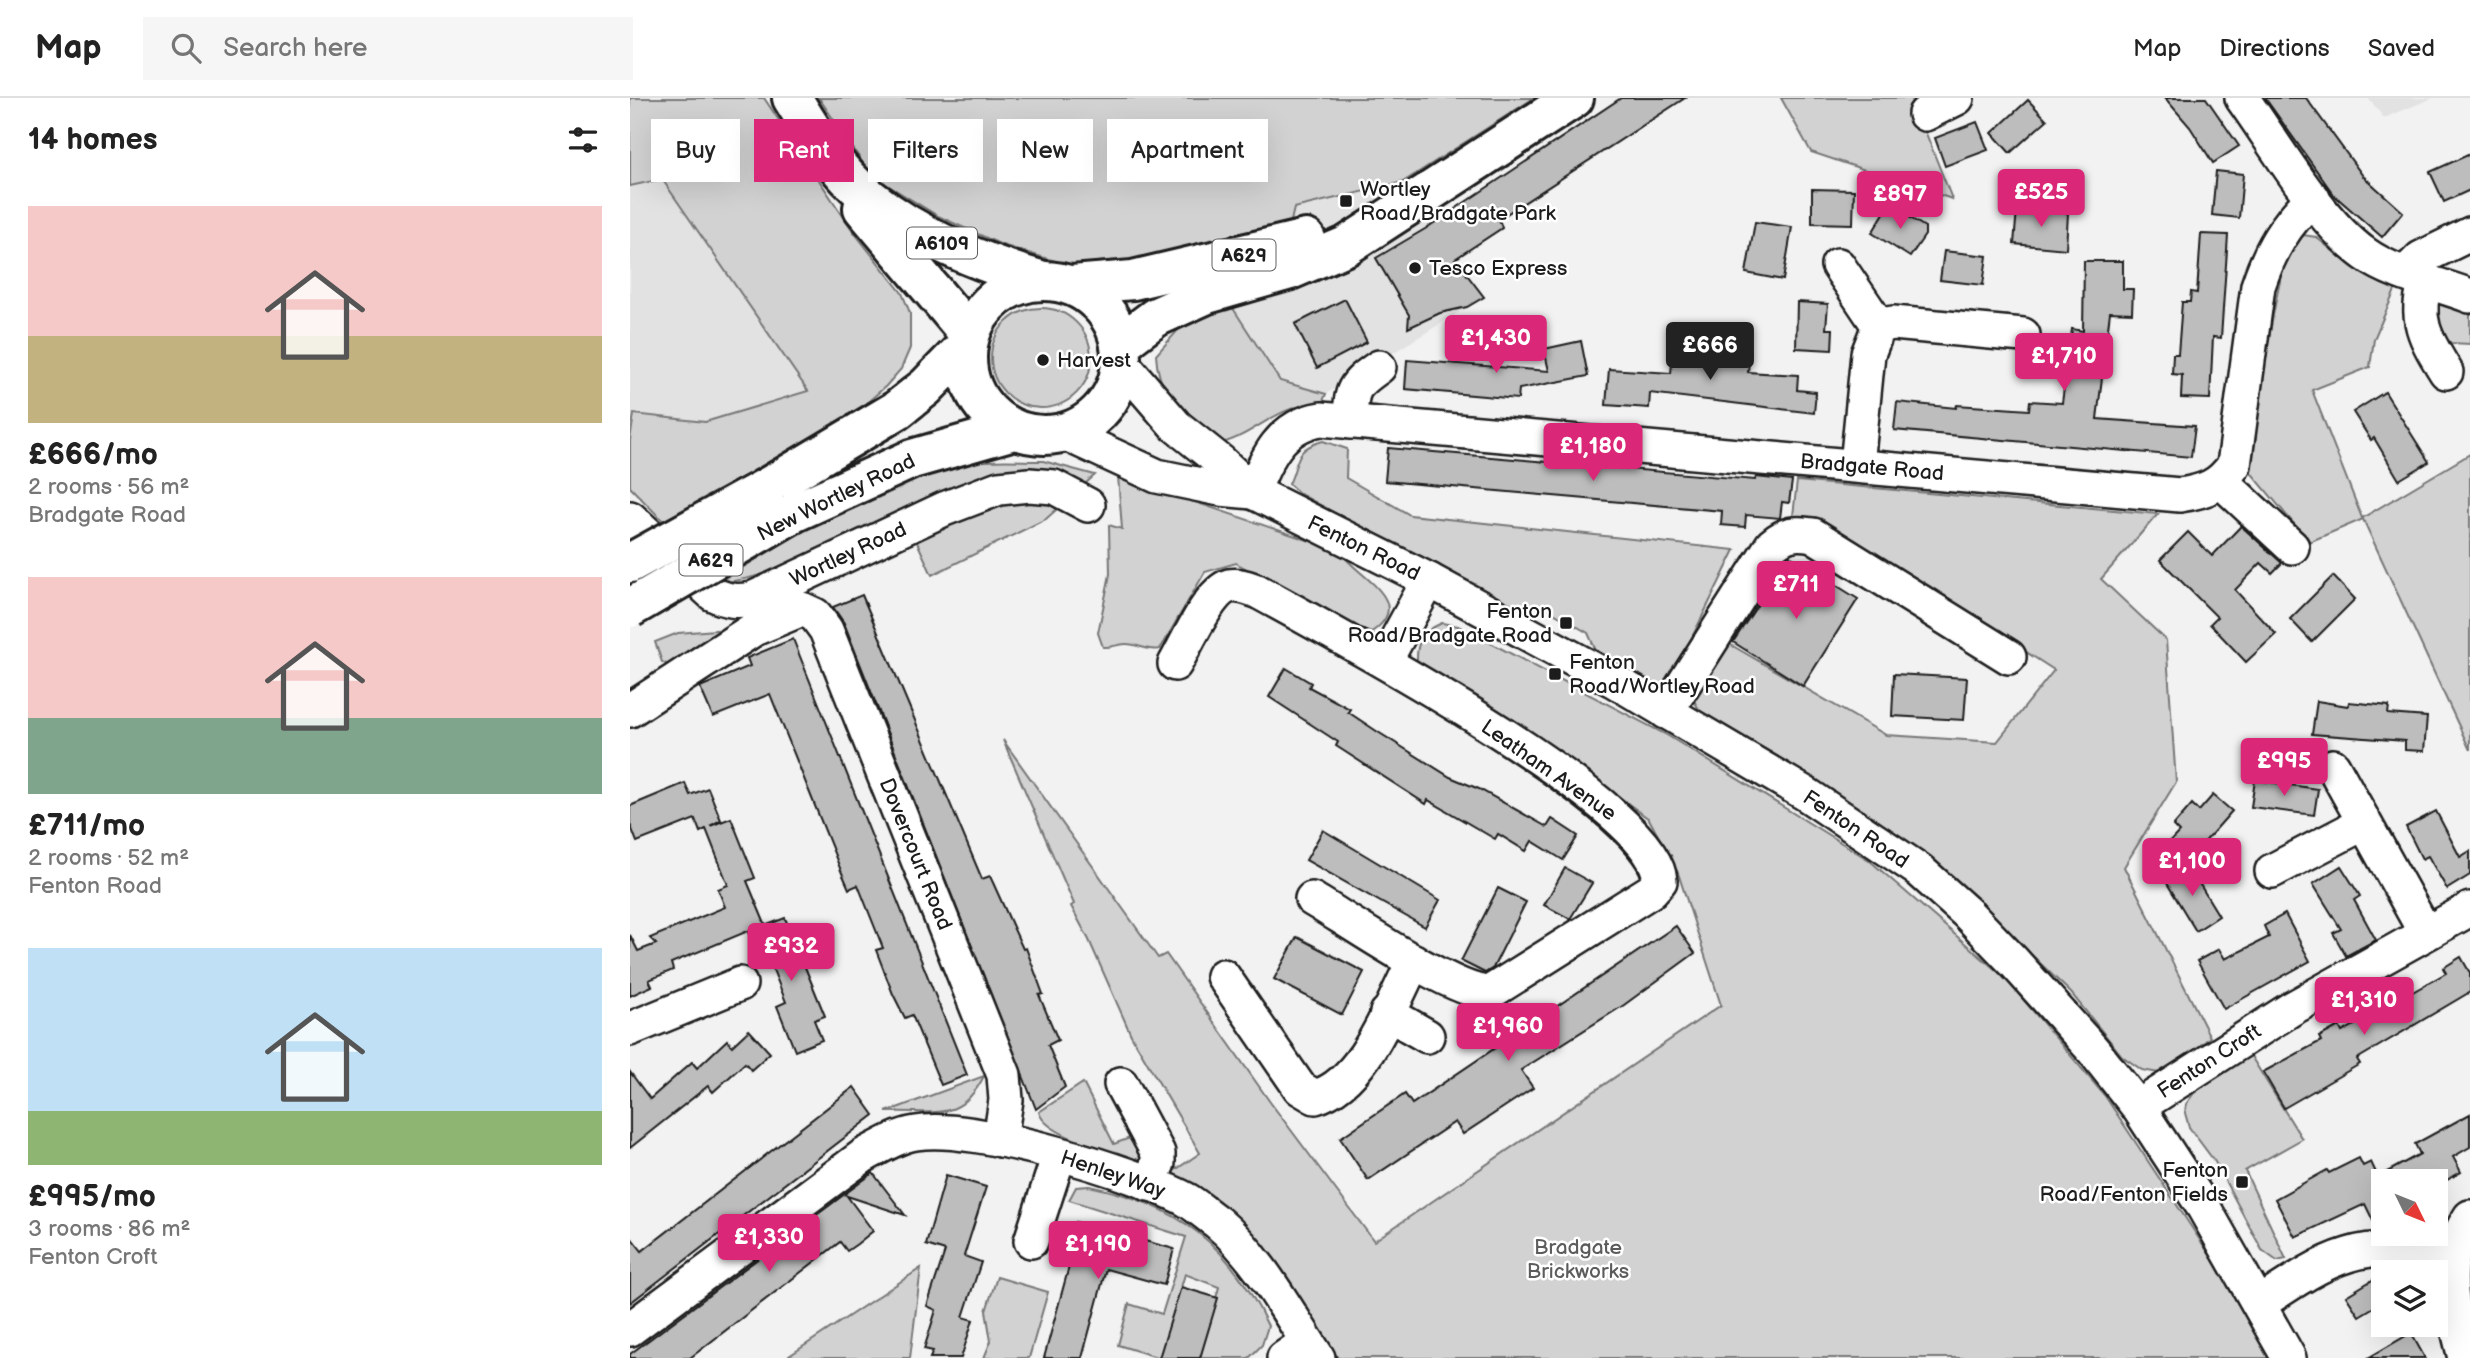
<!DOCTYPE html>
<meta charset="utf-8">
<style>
body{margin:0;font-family:"Balsamiq Sans",sans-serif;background:#f6f6f6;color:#222;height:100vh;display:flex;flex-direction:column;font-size:26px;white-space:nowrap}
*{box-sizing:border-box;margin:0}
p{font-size:23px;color:#767676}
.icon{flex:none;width:38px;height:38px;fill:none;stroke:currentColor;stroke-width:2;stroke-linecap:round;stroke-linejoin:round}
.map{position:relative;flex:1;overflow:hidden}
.drawer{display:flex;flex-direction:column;background:#fff;width:630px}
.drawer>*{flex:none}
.hud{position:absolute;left:21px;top:21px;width:665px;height:63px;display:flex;gap:14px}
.needle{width:46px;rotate:133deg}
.buttons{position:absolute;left:1741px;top:1071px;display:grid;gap:14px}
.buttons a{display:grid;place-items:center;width:77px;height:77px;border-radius:0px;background:#fff;box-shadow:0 7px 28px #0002;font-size:35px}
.price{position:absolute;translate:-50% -60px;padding:0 16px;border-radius:7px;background:#db2777;color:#fff;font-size:23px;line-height:46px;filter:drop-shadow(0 2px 4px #0008)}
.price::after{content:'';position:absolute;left:50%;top:42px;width:21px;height:16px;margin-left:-10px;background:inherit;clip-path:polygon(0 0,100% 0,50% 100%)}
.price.current{background:#222;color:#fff}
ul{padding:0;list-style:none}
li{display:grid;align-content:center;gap:14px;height:371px;padding:0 28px}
li span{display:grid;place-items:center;height:217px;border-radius:0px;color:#555}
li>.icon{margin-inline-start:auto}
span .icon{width:126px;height:126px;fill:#fffc;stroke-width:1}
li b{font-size:30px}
h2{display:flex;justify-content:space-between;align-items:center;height:84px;padding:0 28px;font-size:30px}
.pill{padding:0 24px;border-radius:0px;background:#fff;box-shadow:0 7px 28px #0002;font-size:24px;line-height:63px}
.pill.current{background:#db2777;color:#fff}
header{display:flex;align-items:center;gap:42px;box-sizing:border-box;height:98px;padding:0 35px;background:#fff;border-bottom:2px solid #e0e0e0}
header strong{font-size:33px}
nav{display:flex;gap:38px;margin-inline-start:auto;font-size:24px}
.search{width:490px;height:63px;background:#f6f6f6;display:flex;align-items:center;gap:18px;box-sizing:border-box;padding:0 24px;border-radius:0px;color:#767676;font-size:26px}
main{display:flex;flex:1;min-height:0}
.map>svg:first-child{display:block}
.built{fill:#e2e2e2}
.green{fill:#d2d2d2;stroke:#777;stroke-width:2}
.building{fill:#bdbdbd;stroke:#1c1c1c;stroke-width:2}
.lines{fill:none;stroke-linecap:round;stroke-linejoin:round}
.minor-casing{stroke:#1c1c1c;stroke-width:38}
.major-casing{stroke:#1c1c1c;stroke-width:44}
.minor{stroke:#fff;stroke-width:33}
.major{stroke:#fff;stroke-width:38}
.major-bridge-casing{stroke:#1c1c1c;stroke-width:44;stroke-linecap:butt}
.major-bridge{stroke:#fff;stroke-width:38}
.poi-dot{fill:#1c1c1c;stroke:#fff;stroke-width:2.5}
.labels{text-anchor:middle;stroke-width:5;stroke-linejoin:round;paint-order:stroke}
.shield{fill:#fff;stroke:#606060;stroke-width:2}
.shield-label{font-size:19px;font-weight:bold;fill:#1c1c1c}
.poi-label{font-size:21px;fill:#1c1c1c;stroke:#fff;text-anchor:start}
.street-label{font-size:21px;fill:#1c1c1c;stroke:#fff}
.park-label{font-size:21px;fill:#5c5c5c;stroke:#fff}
</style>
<header>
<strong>Map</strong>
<div class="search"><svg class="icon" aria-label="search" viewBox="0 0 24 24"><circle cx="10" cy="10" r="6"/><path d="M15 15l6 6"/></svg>Search here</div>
<nav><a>Map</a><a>Directions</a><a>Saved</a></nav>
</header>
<main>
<section class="drawer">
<h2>14 homes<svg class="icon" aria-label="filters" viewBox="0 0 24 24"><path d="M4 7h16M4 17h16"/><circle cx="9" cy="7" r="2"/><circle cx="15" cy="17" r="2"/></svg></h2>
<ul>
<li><span style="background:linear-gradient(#f6c9c9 60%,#c2b280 0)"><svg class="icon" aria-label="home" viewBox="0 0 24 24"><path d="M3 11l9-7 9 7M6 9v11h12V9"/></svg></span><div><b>£666/mo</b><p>2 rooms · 56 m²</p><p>Bradgate Road</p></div></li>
<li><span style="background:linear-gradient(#f6c9c9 65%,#7fa58c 0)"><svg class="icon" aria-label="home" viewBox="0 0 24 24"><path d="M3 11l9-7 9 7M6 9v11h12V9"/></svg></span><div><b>£711/mo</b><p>2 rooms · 52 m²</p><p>Fenton Road</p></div></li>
<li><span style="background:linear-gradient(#bfe0f5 75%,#8fb573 0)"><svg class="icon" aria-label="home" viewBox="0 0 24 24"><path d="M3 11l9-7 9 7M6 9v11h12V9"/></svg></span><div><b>£995/mo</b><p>3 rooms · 86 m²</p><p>Fenton Croft</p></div></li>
</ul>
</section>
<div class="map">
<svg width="1840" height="1260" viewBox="0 0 1840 1260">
<rect width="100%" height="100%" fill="#f2f2f2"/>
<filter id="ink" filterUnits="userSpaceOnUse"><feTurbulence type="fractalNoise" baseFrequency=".0143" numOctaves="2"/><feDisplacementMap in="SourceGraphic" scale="14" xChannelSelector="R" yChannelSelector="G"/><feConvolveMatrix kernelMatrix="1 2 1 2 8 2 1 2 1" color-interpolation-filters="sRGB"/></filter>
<g filter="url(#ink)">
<g class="built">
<path d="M1738 0H1803L1754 20Z"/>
<path d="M32 81 179 293 75 324 5 316 0 342V88Z"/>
<path d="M773 84 854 199 696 296 650 283 569 155 664 110Z"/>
</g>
<g class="green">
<path d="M0 0H134L223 133 272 195 280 215V250L271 271 256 288 224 316 35 425 0 389V342L4 316 75 324 178 293 32 81 0 88Z"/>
<path d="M189 0H904L773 84 664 110 658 136 455 172 372 147 308 118 241 77Z"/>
<path d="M1151 0H1282L1322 101 1181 54Z"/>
<path d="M1673 137 1686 139 1722 169 1766 190 1744 241 1740 269 1682 292 1732 420 1840 356V652L1733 421 1679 444 1618 371C1633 296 1638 218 1660 145Z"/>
<path d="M599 204 650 283 696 296 691 308C650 302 626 338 588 346 557 316 528 302 526 257L555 224Z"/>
<path d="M1813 204 1840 212V246L1821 245 1808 233 1807 207Z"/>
<circle cx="411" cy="260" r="50"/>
<path d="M693 343 717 351 716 380 780 417 1105 452 1041 582 1028 589 1014 587 967 555 958 535 913 509 893 511 843 491 670 396 659 386C670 363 663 351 693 343Z"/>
<path d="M413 363 465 377 416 421 302 477 287 444 269 416C211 442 150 481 86 485 163 441 253 377 343 364 365 361 390 363 413 363Z"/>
<path d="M488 378 710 453C723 477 789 503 740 535L727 532 606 465 575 474 530 551C516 554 510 546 496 546 487 546 482 550 473 549L468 535 480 476 479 427 492 431Z"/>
<path d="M1167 383 1528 416 1471 481 1536 542 1546 684 1494 769 1580 939 1557 959 1529 975 1512 972 1492 958 1441 895 1359 816 1072 616 1061 598 1096 544 1256 637 1367 644 1424 572 1201 428 1180 419 1163 418Z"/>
<path d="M812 525 828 528 1035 636 1239 762 1375 880 1475 998 1593 1177 1639 1260H708L685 1227 538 1077 570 1055 501 937 459 842 441 808 444 806 373 642 528 860 536 856 640 1004 744 1143 1091 907 1048 775 1019 721 914 644 787 566C786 544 791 534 812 525Z"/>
<path d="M111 530 38 567 32 564 25 544 48 535Z"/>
<path d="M1619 955 1672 1041 1615 1073 1656 1161 1647 1163 1632 1152 1585 1064 1559 1029 1555 1015 1556 1006 1564 995Z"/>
<path d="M354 978C329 1027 302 1011 256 1014Z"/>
<path d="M453 985 484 1046 505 1038 512 1061 506 1063C483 1054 415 1038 409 1014Z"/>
<path d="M459 1088C547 1106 600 1146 638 1228L632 1247 619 1260H570L589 1189 555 1176 530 1260 488 1247 499 1206 532 1216 556 1139 439 1102 446 1089Z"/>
<path d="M291 1170 280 1260H156Z"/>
<path d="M367 1179 418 1194 399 1260H354L361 1243 356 1213Z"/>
</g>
<g class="building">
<path d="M991 0H1055L869 121 872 130 825 161 854 199 837 209 810 215 778 230 779 217 746 160 795 131Z"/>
<path d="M1535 0H1576L1609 48 1583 65 1560 29Z"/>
<path d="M1635 0H1676L1733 78 1773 114 1752 139 1704 97Z"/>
<path d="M1398 2 1417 22 1380 55 1362 35Z"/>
<path d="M1347 24 1358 52 1315 68 1305 40Z"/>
<path d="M1840 56V92L1814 104 1800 74Z"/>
<path d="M1586 73 1613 76 1609 120 1582 117Z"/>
<path d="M1182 91 1224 92 1223 126 1182 125Z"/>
<path d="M1259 107 1295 129V137L1280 159 1242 135Z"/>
<path d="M1387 111 1438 115 1436 151 1384 146Z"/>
<path d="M1125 124 1162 129 1153 182 1116 175Z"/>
<path d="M1571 136 1598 137 1591 240 1583 239 1580 301 1551 300 1552 277 1542 276 1543 256H1548L1552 204H1560L1561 194 1567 195Z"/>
<path d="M1314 153 1357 158 1353 187 1310 182Z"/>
<path d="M1454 163H1493V191H1503L1502 215 1480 214 1467 321 1565 328 1561 359 1264 332 1267 304 1326 310 1327 307 1399 312 1400 303 1432 305 1442 231 1453 233Z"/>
<path d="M715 201 737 244 687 270 665 226Z"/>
<path d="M1167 204 1198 206 1196 231H1203L1202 252 1166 250Z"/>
<path d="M951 243 958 278 889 291 888 301 775 291 777 262 919 273 914 251Z"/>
<path d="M1044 247 1120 254 1118 274 1168 277 1167 292 1186 294 1184 315 1020 295 1019 310 976 307 979 271 1041 275Z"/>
<path d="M1755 294 1799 364 1769 382 1744 340 1741 342 1723 314Z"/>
<path d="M758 350 1125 382 1126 379 1162 383 1159 405 1152 404 1150 420 1116 417 1115 429 1091 427 1092 413 755 383Z"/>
<path d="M1611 428 1652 465 1642 475 1631 465 1605 492 1646 536 1616 564 1580 526 1587 519 1530 462 1558 434 1582 458Z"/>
<path d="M1160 458 1228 501 1173 588 1103 544Z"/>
<path d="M1703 478 1725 501 1682 544 1660 521Z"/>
<path d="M232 497 352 781 360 778 393 851 396 850 413 896 409 897 428 942 418 947 435 989 406 1011 214 525 203 509Z"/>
<path d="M163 541 337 977 311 987 282 917 275 920 263 896 246 852 253 850 228 787 219 791 212 775 140 596 83 619 70 589 120 568 117 560Z"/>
<path d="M656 570 681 585 679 589 720 611 718 614 748 634 820 679 849 691 917 729 922 721 948 738 933 762 902 743 896 753 868 736 865 741 798 702 796 706 706 648 708 644 639 599Z"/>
<path d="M1264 576 1337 580 1334 622 1262 618Z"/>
<path d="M1687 603 1718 608 1719 604 1759 608 1758 616 1797 619 1794 653 1775 652V643L1682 636Z"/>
<path d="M1625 682 1688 691 1684 717 1621 709Z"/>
<path d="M55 685 60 697 78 690 91 722 80 728 101 720 125 780 117 783 135 826 41 865 43 872 19 882 22 888 0 898V837L8 853 26 846 20 840 95 809 88 791 98 787 76 731 70 734 65 721 7 744 0 726V708Z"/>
<path d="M1583 697 1602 713 1557 764 1537 747 1549 734 1543 728 1562 706 1569 713Z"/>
<path d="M1806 713 1830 759 1840 753V777L1817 791 1798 758 1792 761 1776 729Z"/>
<path d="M693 732 810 802 795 829 676 762Z"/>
<path d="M1558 767 1589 818 1566 833 1535 782Z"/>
<path d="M1711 768 1730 798 1724 802 1746 842 1716 858 1703 835 1711 831 1683 786Z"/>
<path d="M935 770 962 785 940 821 914 807Z"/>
<path d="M868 790 896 804 863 870 855 875 831 863Z"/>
<path d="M1655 816 1680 863 1594 911 1567 863 1589 851 1595 861 1639 839 1634 828Z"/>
<path d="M155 820 195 918 184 922 192 942 165 953 147 908 156 904 137 857 130 861 119 834Z"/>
<path d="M1046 828 1065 855 994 907 891 972 903 990 833 1036 825 1024 738 1082 710 1040 775 996 782 1006Z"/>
<path d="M667 839 734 874 712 917 644 881Z"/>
<path d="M1831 859 1840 875V894L1727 961 1730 966 1654 1010 1633 974 1691 943 1689 939 1709 928 1712 934 1816 875 1813 870Z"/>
<path d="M119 932 140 955 121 972 115 965 83 994 78 988 0 1050V974L20 1001 62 964 67 970 97 942 102 948Z"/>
<path d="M224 989 244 1017 0 1205V1138L12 1153Z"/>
<path d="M1840 1016V1049L1823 1059 1831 1074 1808 1087 1806 1083H1750L1754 1090V1132L1748 1133 1735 1106 1665 1139 1645 1101 1697 1072 1699 1075 1729 1060 1733 1068 1741 1064 1748 1079 1790 1056 1785 1046Z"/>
<path d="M243 1075 275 1117 217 1098 243 1133 227 1146 217 1153 210 1144 60 1260H0V1256Z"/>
<path d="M316 1077 356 1089 334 1158 351 1164 333 1219 343 1222 331 1260H300L303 1253 294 1251 306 1212 297 1208 315 1153 296 1147Z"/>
<path d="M446 1124 544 1151 534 1187 476 1171 452 1260H414L441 1161 436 1160Z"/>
<path d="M1754 1175V1203L1729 1218 1716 1198Z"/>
<path d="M551 1189 588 1200 570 1260H529Z"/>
<path d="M1781 1235 1795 1260H1738Z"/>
</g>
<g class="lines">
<defs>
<g id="minor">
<path d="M1612 0C1646 47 1689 123 1735 156 1762 176 1809 186 1840 198"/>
<path d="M1295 16 1327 0"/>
<path d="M1208 167 1249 228"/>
<path d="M1777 174 1791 160 1840 136"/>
<path d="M1797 182C1782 219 1796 242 1816 274"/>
<path d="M491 264 546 328 591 364 623 394 799 482 983 582 1176 696 1289 772 1337 815 1384 864 1463 952 1508 1009 1574 1110 1659 1260"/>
<path d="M720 324C721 291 722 288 749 269"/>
<path d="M434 335 527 378 590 391 623 394"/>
<path d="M1227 367 1238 256 1249 228 1263 225 1393 237"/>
<path d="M1592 384 1662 449"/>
<path d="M623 394C636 360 651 327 691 321L1550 397C1576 393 1589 388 1604 367L1628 188C1640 152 1655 126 1683 100"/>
<path d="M0 420 83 496C97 503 107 504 122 501L314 411 369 390 399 387 424 389 458 407"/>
<path d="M755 563 799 482"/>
<path d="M545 566C556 547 579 494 599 488 609 486 618 490 627 493 699 533 1027 706 1030 783L1021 793 859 895C822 894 719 823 682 801"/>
<path d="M0 612 124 531 172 511 185 517 196 532 374 977 376 1002 370 1042"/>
<path d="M1036 614 1142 447C1156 435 1165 434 1183 437L1379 559"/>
<path d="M1703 668 1795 834"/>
<path d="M1642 773 1734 725"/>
<path d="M593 878 670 990 685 999C735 985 761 907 784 863"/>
<path d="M757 915 797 938"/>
<path d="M0 931 110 886"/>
<path d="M491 986 528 1055V1065L519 1086"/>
<path d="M1508 1009 1661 911 1840 811"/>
<path d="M401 1143 429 1057"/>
<path d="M1629 1206C1701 1158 1732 1138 1820 1160"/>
<path d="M0 1231 233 1058C250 1049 267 1038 286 1035 343 1025 505 1074 557 1102 567 1108 577 1117 587 1124 629 1159 658 1215 688 1260"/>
<path d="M654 1260 677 1244"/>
<path d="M1835 1260C1822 1207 1808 1167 1840 1119"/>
</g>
<g id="major">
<path d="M162 0C181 30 199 62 225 87 276 135 344 163 410 182"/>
<path d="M233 110 340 237"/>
<circle cx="414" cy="260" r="77"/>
<path d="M442 187 503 182 676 141"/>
<path d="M490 246 526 219 577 196 660 172 716 148 944 0"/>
<path d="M136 390 267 312 296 289 337 247"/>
<path d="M163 415 282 361 384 332"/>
</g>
</defs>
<use href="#minor" class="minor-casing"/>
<use href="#major" class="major-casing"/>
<use href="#minor" class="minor"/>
<use href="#major" class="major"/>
<defs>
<g id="major-bridge">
<path d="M0 465 136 390"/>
<path d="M0 510 163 415"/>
</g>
</defs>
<use href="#major-bridge" class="major-bridge-casing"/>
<use href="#major-bridge" class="major-bridge"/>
</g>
</g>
<g class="poi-dot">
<rect x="709" y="96" width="14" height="14" rx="3.5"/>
<circle cx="785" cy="170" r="7"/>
<circle cx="413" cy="262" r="7"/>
<rect x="929" y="518" width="14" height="14" rx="3.5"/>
<rect x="918" y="569" width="14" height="14" rx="3.5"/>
<rect x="1605" y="1077" width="14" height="14" rx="3.5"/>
</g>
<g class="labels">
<g class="shield">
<rect x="277" y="129.5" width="70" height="31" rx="5"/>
<rect x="582.5" y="141.5" width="63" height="31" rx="5"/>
<rect x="49.5" y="446.5" width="63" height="31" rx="5"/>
</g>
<g class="shield-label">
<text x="312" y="152">A6109</text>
<text x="614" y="164">A629</text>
<text x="81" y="469">A629</text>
</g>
<g class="poi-label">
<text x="730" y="98">Wortley<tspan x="730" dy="24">Road/Bradgate Park</tspan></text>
<text x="799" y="177">Tesco Express</text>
<text x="427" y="269">Harvest</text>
<text x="922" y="520" text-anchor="end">Fenton<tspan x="922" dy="24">Road/Bradgate Road</tspan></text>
<text x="939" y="571">Fenton<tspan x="939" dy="24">Road/Wortley Road</tspan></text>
<text x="1598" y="1079" text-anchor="end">Fenton<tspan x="1598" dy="24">Road/Fenton Fields</tspan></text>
</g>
<g class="street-label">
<text transform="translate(1242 369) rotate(5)" y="7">Bradgate Road</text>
<text transform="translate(206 399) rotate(-26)" y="7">New Wortley Road</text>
<text transform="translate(734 450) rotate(26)" y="7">Fenton Road</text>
<text transform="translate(218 456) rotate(-25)" y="7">Wortley Road</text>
<text transform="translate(919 672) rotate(35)" y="7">Leatham Avenue</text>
<text transform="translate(1226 731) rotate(34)" y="7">Fenton Road</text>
<text transform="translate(286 756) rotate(68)" y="7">Dovercourt Road</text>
<text transform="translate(1579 963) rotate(-33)" y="7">Fenton Croft</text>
<text transform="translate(483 1076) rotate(19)" y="7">Henley Way</text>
</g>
<g class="park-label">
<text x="948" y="1156">Bradgate<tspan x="948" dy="24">Brickworks</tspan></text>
</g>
</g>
</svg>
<div class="buttons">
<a><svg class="needle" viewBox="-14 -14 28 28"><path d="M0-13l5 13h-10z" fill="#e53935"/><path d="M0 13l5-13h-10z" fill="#767676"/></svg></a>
<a><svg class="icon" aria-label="layers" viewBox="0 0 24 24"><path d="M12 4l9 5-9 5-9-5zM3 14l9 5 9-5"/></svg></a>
</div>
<b class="price" style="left:1411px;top:131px">£525</b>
<b class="price" style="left:1270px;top:133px">£897</b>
<b class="price" style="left:866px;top:277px">£1,430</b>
<b class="price current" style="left:1080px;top:284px">£666</b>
<b class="price" style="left:1434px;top:295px">£1,710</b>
<b class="price" style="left:963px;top:385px">£1,180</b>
<b class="price" style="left:1166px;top:523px">£711</b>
<b class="price" style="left:1654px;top:700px">£995</b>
<b class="price" style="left:1562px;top:800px">£1,100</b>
<b class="price" style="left:161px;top:885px">£932</b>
<b class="price" style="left:1734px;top:939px">£1,310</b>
<b class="price" style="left:878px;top:965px">£1,960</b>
<b class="price" style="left:139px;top:1176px">£1,330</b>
<b class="price" style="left:468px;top:1183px">£1,190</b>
<div class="hud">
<a class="pill">Buy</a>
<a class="pill current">Rent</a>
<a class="pill">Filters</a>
<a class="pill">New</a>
<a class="pill">Apartment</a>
</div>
</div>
</main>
